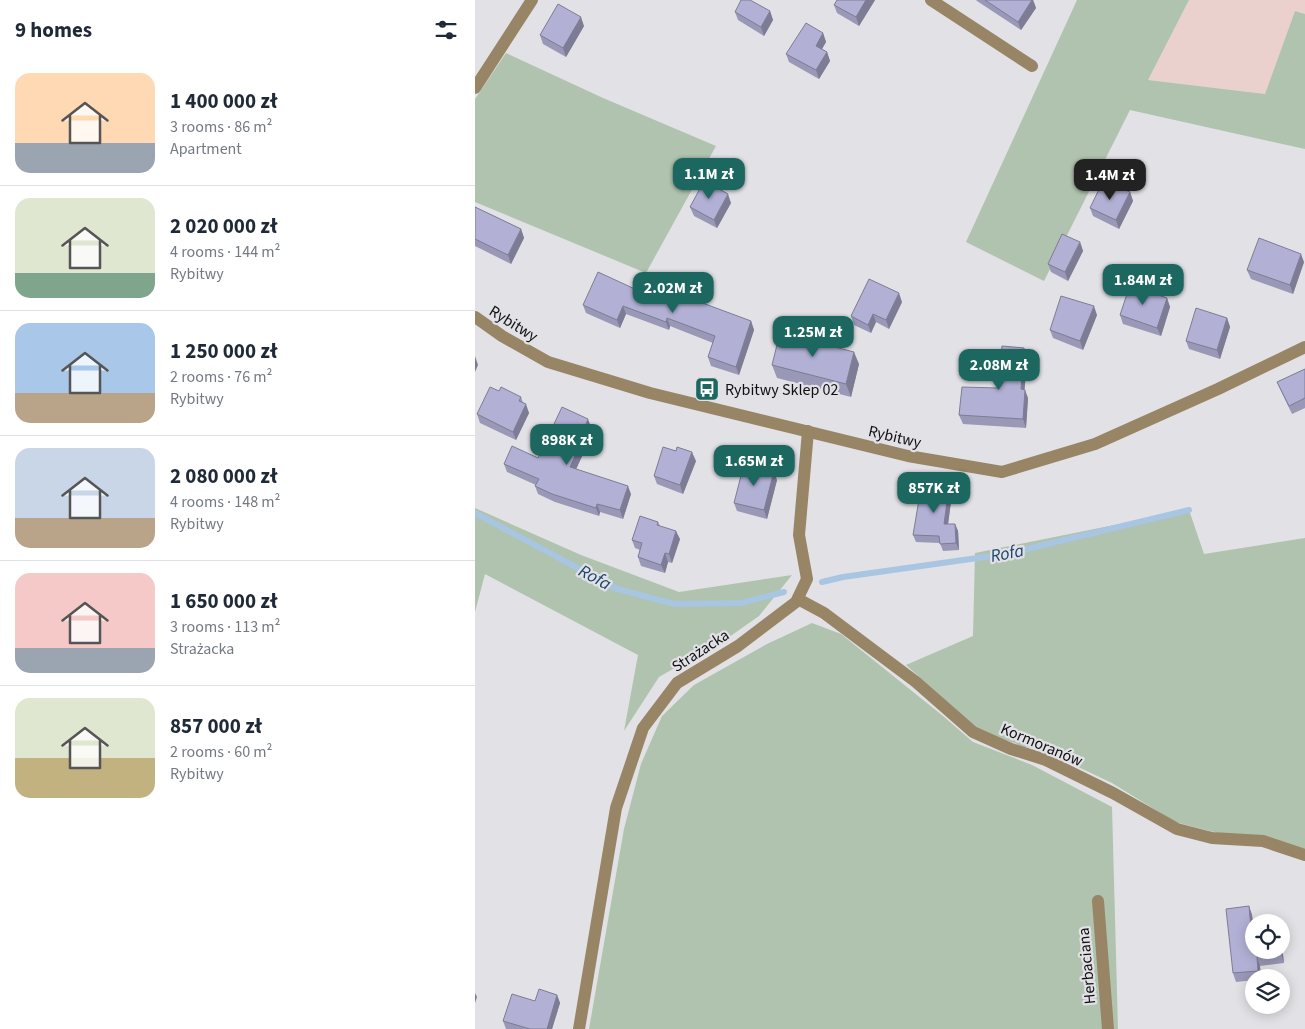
<!DOCTYPE html>
<meta charset="utf-8">
<style>
body{margin:0;font-family:"Source Sans 3",sans-serif;background:#f2f2f3;color:#1f2937;height:100vh;display:flex;flex-direction:column;font-size:19px;white-space:nowrap}
*{box-sizing:border-box;margin:0}
p{font-size:16px;color:#747a83}
.icon{flex:none;width:28px;height:28px;fill:none;stroke:currentColor;stroke-width:2;stroke-linecap:round;stroke-linejoin:round}
.map{position:relative;flex:1;overflow:hidden}
.panel{display:flex;flex-direction:column;background:#fff;width:475px}
.panel>*{flex:none}
.controls{position:absolute;left:770px;top:914px;display:grid;gap:10px}
.controls a{display:grid;place-items:center;width:45px;height:45px;border-radius:50%;background:#fff;box-shadow:0 2px 12px #0003;font-size:25px}
.price{position:absolute;translate:-50% -42px;padding:0 11px;border-radius:10px;background:#1c675f;color:#fff;font-size:16px;line-height:32px;filter:drop-shadow(0 1px 2px #0008)}
.price::after{content:'';position:absolute;left:50%;top:30px;width:15px;height:11px;margin-left:-8px;background:inherit;clip-path:polygon(0 0,100% 0,50% 100%)}
.price.active{background:#222;color:#fff}
ul{padding:0;list-style:none}
li{display:flex;align-items:center;gap:15px;height:125px;padding:0 15px}
li+li{border-top:1px solid #e0e1e3}
li span{display:grid;place-items:center;flex:none;width:140px;height:100px;border-radius:15px;color:#555}
li>.icon{margin-inline-start:auto}
span .icon{width:60px;height:60px;fill:#fffc;stroke-width:1}
li b{font-size:21px}
h2{display:flex;justify-content:space-between;align-items:center;height:60px;padding:0 15px;font-size:21px}
main{display:flex;flex:1;min-height:0}
.map>svg:first-child{display:block}
.industrial{fill:#ebd1ce}
.green{fill:#afc3ae}
.lines{fill:none;stroke-linecap:round;stroke-linejoin:round}
.stream{stroke:#a8c5e1;stroke-width:6}
.street{stroke:#978565;stroke-width:12}
.wall{fill:#9998b7}
.shaded-wall{fill:#7d7c95}
.building{fill:#b2b1d5;stroke:#7d7c95}
.labels{text-anchor:middle;stroke-width:4.5;stroke-linejoin:round;paint-order:stroke}
.street-label{font-size:16px;fill:#101012;stroke:#e1e1e6}
.poi-label{font-size:16px;fill:#101012;stroke:#e1e1e6;text-anchor:start}
.water-label{font-size:18px;font-style:italic;fill:#19456b;stroke:#e1e1e6}
</style>
<main>
<section class="panel">
<h2>9 homes<svg class="icon" aria-label="filters" viewBox="0 0 24 24"><path d="M4 7h16M4 17h16"/><circle cx="9" cy="7" r="2"/><circle cx="15" cy="17" r="2"/></svg></h2>
<ul>
<li><span style="background:linear-gradient(#ffd9b3 70%,#9aa5b1 0)"><svg class="icon" aria-label="home" viewBox="0 0 24 24"><path d="M3 11l9-7 9 7M6 9v11h12V9"/></svg></span><div><b>1 400 000 zł</b><p>3 rooms · 86 m²</p><p>Apartment</p></div></li>
<li><span style="background:linear-gradient(#dfe7d0 75%,#7fa58c 0)"><svg class="icon" aria-label="home" viewBox="0 0 24 24"><path d="M3 11l9-7 9 7M6 9v11h12V9"/></svg></span><div><b>2 020 000 zł</b><p>4 rooms · 144 m²</p><p>Rybitwy</p></div></li>
<li><span style="background:linear-gradient(#a9c7e8 70%,#b9a48a 0)"><svg class="icon" aria-label="home" viewBox="0 0 24 24"><path d="M3 11l9-7 9 7M6 9v11h12V9"/></svg></span><div><b>1 250 000 zł</b><p>2 rooms · 76 m²</p><p>Rybitwy</p></div></li>
<li><span style="background:linear-gradient(#c9d6e8 70%,#b9a48a 0)"><svg class="icon" aria-label="home" viewBox="0 0 24 24"><path d="M3 11l9-7 9 7M6 9v11h12V9"/></svg></span><div><b>2 080 000 zł</b><p>4 rooms · 148 m²</p><p>Rybitwy</p></div></li>
<li><span style="background:linear-gradient(#f6c9c9 75%,#9aa5b1 0)"><svg class="icon" aria-label="home" viewBox="0 0 24 24"><path d="M3 11l9-7 9 7M6 9v11h12V9"/></svg></span><div><b>1 650 000 zł</b><p>3 rooms · 113 m²</p><p>Strażacka</p></div></li>
<li><span style="background:linear-gradient(#dfe7d0 60%,#c2b280 0)"><svg class="icon" aria-label="home" viewBox="0 0 24 24"><path d="M3 11l9-7 9 7M6 9v11h12V9"/></svg></span><div><b>857 000 zł</b><p>2 rooms · 60 m²</p><p>Rybitwy</p></div></li>
</ul>
</section>
<div class="map">
<svg width="830" height="1029" viewBox="0 0 830 1029">
<rect width="100%" height="100%" fill="#e1e1e6"/>
<path class="industrial" d="M714 0H830V14L820 11 790 94 673 80Z"/>
<g class="green">
<path d="M602 0H714L673 80 790 94 820 11 830 14V149L655 110 569 281 491 242Z"/>
<path d="M31 53 128 98 241 146 171 273 0 202V99Z"/>
<path d="M0 508 106 555 204 592 317 575 284 616 257 635 184 677 149 731 163 655 10 574 0 612Z"/>
<path d="M714 510 729 554 830 538V850L739 832 700 822 637 783 576 754 558 748 541 746 542 744 527 739 499 726 431 665 498 636 500 553Z"/>
<path d="M337 623 366 634 468 716 498 742 557 765 637 807 643 1029H114L149 829 166 764 187 716 219 685 292 644Z"/>
</g>
<g class="lines">
<g class="stream">
<path d="M0 513 142 589 200 604 266 603 309 592"/>
<path d="M347 582 368 577 531 554 714 510"/>
</g>
<g class="street">
<path d="M456 0 557 66"/>
<path d="M0 88 57 0"/>
<path d="M0 317 27 336 73 362 175 393 433 456 527 472 620 444 743 389 830 347"/>
<path d="M323 599 349 613 441 682 498 732 536 749 571 760 638 793 702 829 737 838 788 841 830 855"/>
<path d="M623 901 633 1029"/>
<path d="M104 1029 141 808 168 728 202 683 263 646 321 602 332 579 324 535 333 431"/>
</g>
</g>
<g class="wall">
<path d="M362 0H400L384 26 362 13 359 5Z"/>
<path d="M501 0H558L561 8 546 30 502 1Z"/>
<path d="M295 11 298 20 289 36 263 20 260 12Z"/>
<path d="M109 26 91 57 68 44 65 35Z"/>
<path d="M348 33 351 42 347 49 352 52 355 61 344 79 314 62 311 54Z"/>
<path d="M639 189 655 192 658 201 644 229 618 216 615 208Z"/>
<path d="M256 203 242 228 219 216 215 207Z"/>
<path d="M0 207 46 229 49 238 36 264 0 246Z"/>
<path d="M605 242 608 251 593 281 576 272 573 264Z"/>
<path d="M829 262 818 294 776 279 772 270Z"/>
<path d="M175 296 276 321 279 330 264 375 236 366 233 357 238 343 195 326 194 330 151 314 145 328 111 313 108 305Z"/>
<path d="M692 298 695 307 686 336 648 324 645 315Z"/>
<path d="M427 302 414 329 401 322 396 333 379 325 376 316Z"/>
<path d="M622 315 608 350 578 338 575 330Z"/>
<path d="M752 318 755 327 745 359 714 349 711 341Z"/>
<path d="M549 348 552 357 549 390 553 398 551 428 488 424 484 415 523 388Z"/>
<path d="M384 364 376 397 302 378 297 365Z"/>
<path d="M830 369V408L817 414 806 391 802 382Z"/>
<path d="M24 391 46 397 48 403 54 413 41 440 5 423 2 414Z"/>
<path d="M116 427 112 437 114 441 101 469 156 494 148 519 125 512 124 516 80 502 63 494 60 486 61 485 32 472 29 464 63 458Z"/>
<path d="M221 461 208 494 182 484 179 476Z"/>
<path d="M302 480 292 519 262 511 259 503Z"/>
<path d="M477 494 473 524H480L483 531 484 550 468 551 465 543 441 542 438 535Z"/>
<path d="M183 522 185 526 205 539 197 563 193 562 190 573 166 566 163 557 165 550 160 548 157 540Z"/>
<path d="M774 906 777 915 779 950H806V939L809 963 785 966 786 978H779V980L761 982 758 973Z"/>
<path d="M82 995 85 1003 77 1029H31L28 1021 60 1001Z"/>
</g>
<g class="shaded-wall">
<path d="M391 0H400L384 26 381 17Z"/>
<path d="M557 0H558L561 8 546 30 543 22Z"/>
<path d="M295 11 298 20 289 36 286 27Z"/>
<path d="M106 17 109 26 91 57 88 48Z"/>
<path d="M348 33 351 42 344 54 341 46Z"/>
<path d="M352 52 355 61 344 79 341 70Z"/>
<path d="M655 192 658 201 644 229 641 220Z"/>
<path d="M253 194 256 203 242 228 239 220Z"/>
<path d="M46 229 49 238 36 264 33 255Z"/>
<path d="M605 242 608 251 593 281 590 272Z"/>
<path d="M826 254 829 262 818 294 815 285Z"/>
<path d="M424 293 427 302 414 329 411 320Z"/>
<path d="M692 298 695 307 686 336 682 328Z"/>
<path d="M148 306 151 314 145 328 142 320Z"/>
<path d="M619 306 622 315 608 350 605 341Z"/>
<path d="M398 314 401 322 396 333 393 325Z"/>
<path d="M192 318 195 326 194 330 191 322Z"/>
<path d="M752 318 755 327 745 359 742 350Z"/>
<path d="M276 321 279 330 264 375 261 367Z"/>
<path d="M549 348 552 357 549 398 546 389Z"/>
<path d="M379 352 384 364 376 397 371 384Z"/>
<path d="M0 356 3 365 0 372Z"/>
<path d="M550 390 553 398 551 428 548 419Z"/>
<path d="M51 404 54 413 41 440 38 432Z"/>
<path d="M113 419 116 427 112 437 114 441 98 476 95 467Z"/>
<path d="M217 452 221 461 208 494 205 485Z"/>
<path d="M299 471 302 480 292 519 289 510Z"/>
<path d="M153 486 156 494 148 519 145 510Z"/>
<path d="M474 487 477 494 472 532 469 524Z"/>
<path d="M122 504 125 512 124 516 121 508Z"/>
<path d="M480 524 483 531 484 550 481 543Z"/>
<path d="M201 531 205 539 197 563 194 554Z"/>
<path d="M190 553 193 562 190 573 186 565Z"/>
<path d="M774 906 777 915 779 929 776 928Z"/>
<path d="M806 939 809 963 806 954 805 950H806Z"/>
<path d="M782 957 785 966 786 978 783 971Z"/>
<path d="M0 993 2 997 0 1003Z"/>
<path d="M82 995 85 1003 77 1029H72Z"/>
</g>
<g class="building">
<path d="M266 0H275L295 11 286 27 260 12Z"/>
<path d="M362 0H391L381 17 359 5Z"/>
<path d="M510 0H557L543 22Z"/>
<path d="M83 4 106 17 88 48 65 35Z"/>
<path d="M331 23 348 33 341 46 352 52 341 70 311 54Z"/>
<path d="M229 181 253 194 239 220 215 207Z"/>
<path d="M627 183 639 189 641 186 655 192 641 220 615 208Z"/>
<path d="M0 207 46 229 33 255 0 239Z"/>
<path d="M587 234 605 242 590 272 573 264Z"/>
<path d="M784 238 826 254 815 285 772 270Z"/>
<path d="M123 272 175 296 179 285 276 321 261 367 233 357 240 336 192 318 191 322 148 306 142 320 108 305Z"/>
<path d="M394 279 424 293 411 320 398 314 393 325 376 316Z"/>
<path d="M655 285 692 298 682 328 645 315Z"/>
<path d="M586 296 619 306 605 341 575 330Z"/>
<path d="M721 308 752 318 742 350 711 341Z"/>
<path d="M305 333 379 352 371 384 297 365Z"/>
<path d="M527 346 549 348 546 389 550 390 548 419 484 415 487 387 523 388Z"/>
<path d="M830 369V398L814 406 802 382Z"/>
<path d="M15 387 24 391 26 387 46 397 44 401 51 404 38 432 2 414Z"/>
<path d="M87 407 113 419 108 432 111 433 95 467 153 486 145 510 122 504 121 508 77 494 60 486 64 479 29 464 37 446 63 458Z"/>
<path d="M188 447 201 451 202 447 217 452 205 485 179 476Z"/>
<path d="M269 464 299 471 289 510 259 503Z"/>
<path d="M447 482 474 487 469 524H480L481 543 465 544 464 536 438 535Z"/>
<path d="M165 516 183 522 182 525 201 531 194 554 190 553 186 565 163 557 167 543 157 540Z"/>
<path d="M774 906 776 928H779V950H805L806 954 782 957 783 971 758 973 751 909Z"/>
<path d="M64 989 82 995 72 1029H55L28 1021 37 994 60 1001Z"/>
</g>
<defs>
<symbol id="bus-square" viewBox="-11 -11 22 22"><rect x="-9" y="-9" width="18" height="18" rx="4" fill="#1c675f" stroke="#e1e1e6"/><path d="M-5-6H5V4H4V6H2V4H-2V6H-4V4H-5ZM-3.5-4V0h7V-4ZM-3.5 1.2v1.5H-2V1.2ZM2 1.2v1.5H3.5V1.2Z" fill="#fff"/></symbol>
</defs>
<g fill-rule="evenodd">
<use href="#bus-square" x="218" y="375" width="28" height="28"/>
</g>
<g class="labels">
<g class="street-label">
<text transform="translate(39 323) rotate(32)" y="6">Rybitwy</text>
<text transform="translate(420 436) rotate(13)" y="6">Rybitwy</text>
<text transform="translate(225 650) rotate(-33)" y="6">Strażacka</text>
<text transform="translate(567 744) rotate(23)" y="6">Kormoranów</text>
<text transform="translate(611 966) rotate(-95)" y="6">Herbaciana</text>
</g>
<g class="poi-label">
<text x="250" y="395">Rybitwy Sklep 02</text>
</g>
<g class="water-label">
<text transform="translate(532 553) rotate(-11)" y="6">Rofa</text>
<text transform="translate(120 577) rotate(28)" y="6">Rofa</text>
</g>
</g>
</svg>
<div class="controls">
<a><svg class="icon" aria-label="locate" viewBox="0 0 24 24"><circle cx="12" cy="12" r="6"/><path d="M12 2v4M12 18v4M2 12h4M18 12h4"/></svg></a>
<a><svg class="icon" aria-label="layers" viewBox="0 0 24 24"><path d="M12 4l9 5-9 5-9-5zM3 14l9 5 9-5"/></svg></a>
</div>
<b class="price" style="left:234px;top:200px">1.1M zł</b>
<b class="price active" style="left:635px;top:201px">1.4M zł</b>
<b class="price" style="left:668px;top:306px">1.84M zł</b>
<b class="price" style="left:198px;top:314px">2.02M zł</b>
<b class="price" style="left:338px;top:358px">1.25M zł</b>
<b class="price" style="left:524px;top:391px">2.08M zł</b>
<b class="price" style="left:92px;top:466px">898K zł</b>
<b class="price" style="left:279px;top:487px">1.65M zł</b>
<b class="price" style="left:459px;top:514px">857K zł</b>
</div>
</main>
